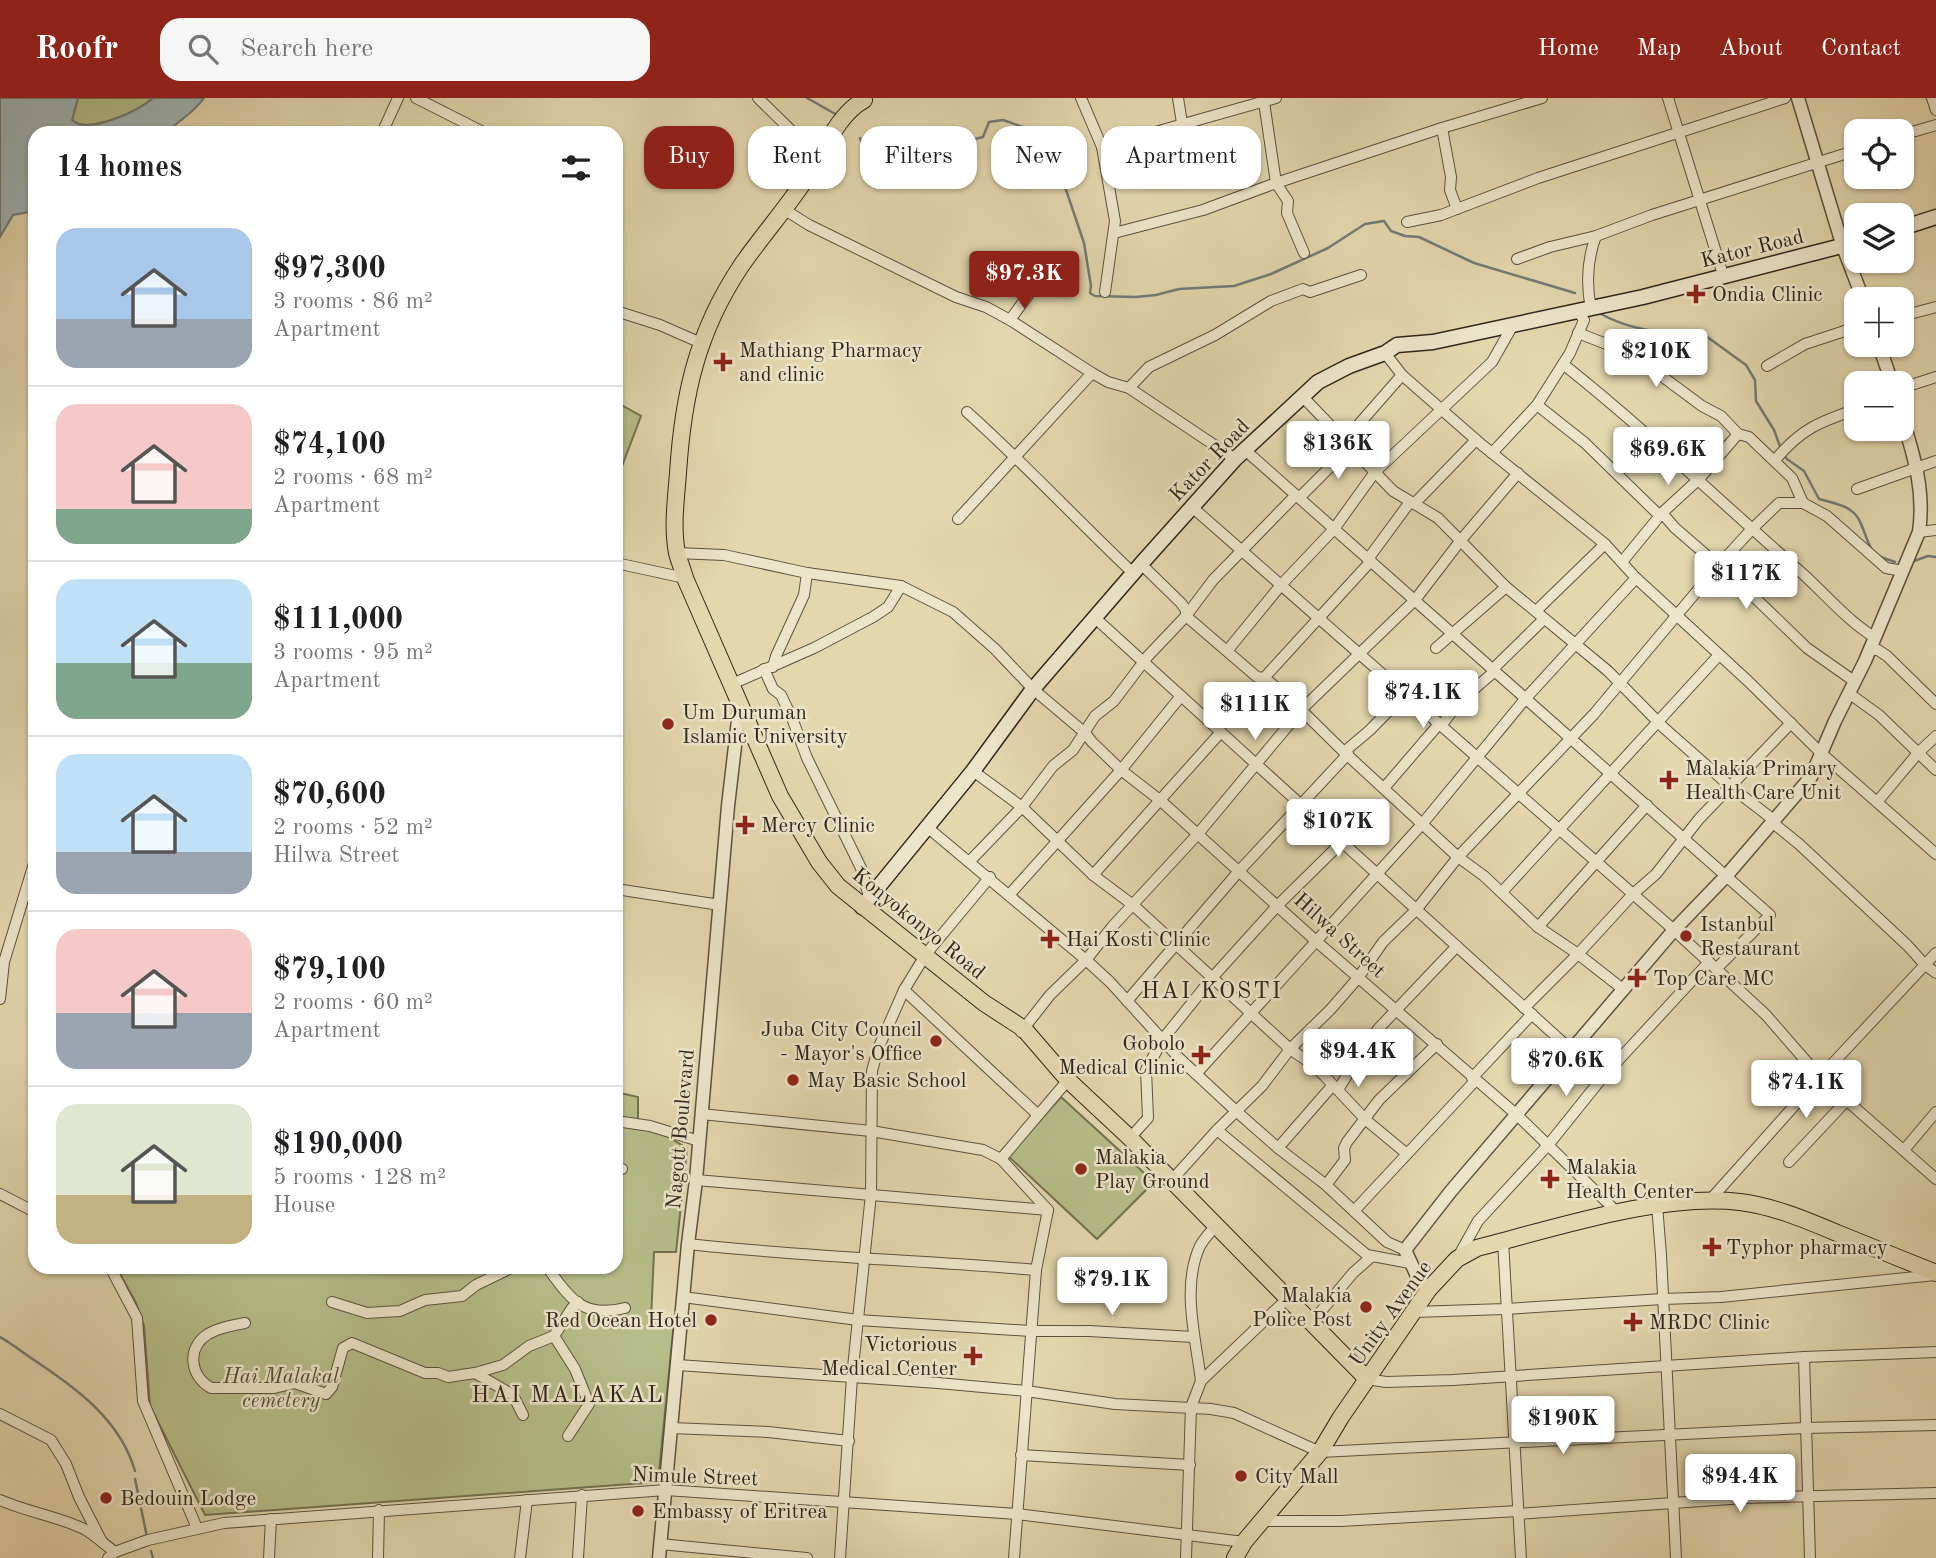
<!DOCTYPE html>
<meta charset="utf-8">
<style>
body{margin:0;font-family:"Old Standard TT",serif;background:#f6f6f6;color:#202124;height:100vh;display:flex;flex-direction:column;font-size:26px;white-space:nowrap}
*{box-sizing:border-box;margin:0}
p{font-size:23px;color:#757577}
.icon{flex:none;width:38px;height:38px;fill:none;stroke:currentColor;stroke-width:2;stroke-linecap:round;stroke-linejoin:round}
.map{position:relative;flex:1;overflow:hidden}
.panel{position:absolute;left:28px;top:28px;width:595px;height:1148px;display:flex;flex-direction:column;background:#fff;border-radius:21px;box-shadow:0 2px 5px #0004}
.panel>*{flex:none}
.top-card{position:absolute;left:644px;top:28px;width:665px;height:63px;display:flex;gap:14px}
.fabs{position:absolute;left:1844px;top:21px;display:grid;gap:14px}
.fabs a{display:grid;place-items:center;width:70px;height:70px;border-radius:14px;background:#fff;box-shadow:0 2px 5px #0004;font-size:35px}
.price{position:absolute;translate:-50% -60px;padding:0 16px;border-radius:7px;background:#fff;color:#222;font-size:23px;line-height:46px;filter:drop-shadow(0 2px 4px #0008)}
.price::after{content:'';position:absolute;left:50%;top:42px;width:21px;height:16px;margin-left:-10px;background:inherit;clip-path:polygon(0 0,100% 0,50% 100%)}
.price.current{background:#8f2418;color:#fff}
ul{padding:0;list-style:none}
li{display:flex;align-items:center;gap:21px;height:175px;padding:0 28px}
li+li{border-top:2px solid #e0e0e0}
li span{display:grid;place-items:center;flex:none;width:196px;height:140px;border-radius:21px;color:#555}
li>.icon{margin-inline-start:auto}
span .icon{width:84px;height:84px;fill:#fffc;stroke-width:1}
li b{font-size:30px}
h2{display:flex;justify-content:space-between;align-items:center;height:84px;padding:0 28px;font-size:30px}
.chip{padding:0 24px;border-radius:21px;background:#fff;box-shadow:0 2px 5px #0004;font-size:24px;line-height:63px}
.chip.current{background:#8f2418;color:#fff}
header{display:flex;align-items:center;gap:42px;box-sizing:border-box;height:98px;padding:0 35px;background:#8f2418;color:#fff}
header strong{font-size:33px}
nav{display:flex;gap:38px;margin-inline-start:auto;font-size:24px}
.search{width:490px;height:63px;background:#f6f6f6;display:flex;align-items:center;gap:18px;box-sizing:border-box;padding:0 24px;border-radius:21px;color:#757577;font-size:26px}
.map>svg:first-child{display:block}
.green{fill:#b6be89;stroke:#737252;stroke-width:2}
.water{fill:#9db6b8;stroke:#717c79;stroke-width:2}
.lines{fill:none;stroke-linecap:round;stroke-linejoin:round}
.stream{stroke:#717c79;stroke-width:2.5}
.minor-casing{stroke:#5d5240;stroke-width:12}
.tertiary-casing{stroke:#5d5240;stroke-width:15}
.secondary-casing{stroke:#30251b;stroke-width:17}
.primary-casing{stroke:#30251b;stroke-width:18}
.minor{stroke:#ede5ca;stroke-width:10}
.tertiary{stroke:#ede5ca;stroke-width:12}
.secondary{stroke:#ede5ca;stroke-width:14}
.primary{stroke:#e4d7ae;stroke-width:16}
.poi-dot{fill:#8f2418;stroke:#ede5ca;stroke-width:2.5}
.labels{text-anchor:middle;stroke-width:5;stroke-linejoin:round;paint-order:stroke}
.street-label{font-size:21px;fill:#30251b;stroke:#ede5ca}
.poi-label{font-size:21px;fill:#30251b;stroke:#ede5ca;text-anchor:start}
.park-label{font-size:21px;font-style:italic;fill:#524b36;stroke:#ede5ca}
.neighbourhood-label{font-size:23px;letter-spacing:2px;fill:#30251b;stroke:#ede5ca}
</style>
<header>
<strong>Roofr</strong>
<div class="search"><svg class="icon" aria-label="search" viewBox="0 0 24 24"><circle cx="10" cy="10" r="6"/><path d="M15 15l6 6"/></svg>Search here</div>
<nav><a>Home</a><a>Map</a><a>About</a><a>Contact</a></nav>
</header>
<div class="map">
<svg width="1936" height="1460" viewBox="0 0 1936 1460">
<rect width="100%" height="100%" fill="#e4d7ae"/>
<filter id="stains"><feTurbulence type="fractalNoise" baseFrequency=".00286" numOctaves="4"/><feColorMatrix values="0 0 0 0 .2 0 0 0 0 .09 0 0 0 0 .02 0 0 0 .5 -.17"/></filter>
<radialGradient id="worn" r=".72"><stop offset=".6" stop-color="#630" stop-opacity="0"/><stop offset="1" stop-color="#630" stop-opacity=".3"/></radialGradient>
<g class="green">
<path d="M78 0H153C139 13 87 37 72 22Z"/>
<path d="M616 304 641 318 616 384Z"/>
<path d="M616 994 638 999V1022L687 1050 676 1154H654L651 1222 674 1224 658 1384 205 1417 150 1308 144 1228 136 1205 116 1169H616Z"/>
<path d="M1061 999 1154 1084 1097 1141 1008 1058Z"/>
</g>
<path class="water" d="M0 0H78L72 22C87 37 140 13 153 0H204C194 15 179 22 166 35H35V113L13 117 0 139Z"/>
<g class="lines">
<g class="stream">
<path d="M807 0 837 17"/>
<path d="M860 40 863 48C902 50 945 49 983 39L989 24 1003 22 1023 29 1063 83 1084 145 1091 188 1090 195 1095 198 1136 199 1156 197 1179 191 1234 188 1271 176 1328 150 1365 126 1384 123 1391 133 1405 138 1419 139 1474 165 1575 195"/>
<path d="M1599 215C1630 232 1664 237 1699 233L1746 267 1755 282 1756 303 1774 332 1781 351"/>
<path d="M1784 357 1787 361 1804 373 1819 401C1833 405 1850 407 1858 420 1864 430 1866 442 1872 452"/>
<path d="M1878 458 1895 464"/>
<path d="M1914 463 1928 458 1936 459"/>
<path d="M0 1239C11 1245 21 1253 31 1260 75 1289 120 1321 135 1373"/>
<path d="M135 1381 147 1439"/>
<path d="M151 1453 153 1460"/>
</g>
<defs>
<g id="minor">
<path d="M416 0 485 35"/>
<path d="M758 0 799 40 818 63"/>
<path d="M1081 0 1102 49 1115 123 1105 194"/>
<path d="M1178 0 1182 25"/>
<path d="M1668 0 1724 180"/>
<path d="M1932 0 1936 12"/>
<path d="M1264 4 1276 85 1288 103 1287 115 1304 155"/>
<path d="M1442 30 1451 79 1450 92 1457 111"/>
<path d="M382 35 398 0"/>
<path d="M1902 37 1936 27"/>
<path d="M1102 49 1276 0"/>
<path d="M785 112 809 127 956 199 986 209 1010 222 1092 275 1108 284 1129 290 1235 361"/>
<path d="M1407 124 1441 117 1538 80 1785 0"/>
<path d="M1114 135 1203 112 1276 85 1442 30 1542 0"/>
<path d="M1517 161 1550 149 1596 138 1652 117 1857 52"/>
<path d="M1591 211C1586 186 1587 162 1596 138"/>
<path d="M616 213 660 227 701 245"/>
<path d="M1902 218 1936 209"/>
<path d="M1010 222 1039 182"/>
<path d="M1578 235 1632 256 1702 308 1721 318 1738 336 1749 339 1792 380 1803 405"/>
<path d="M1385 255 1402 277 1482 347 1605 446 1636 480 1748 583 1821 655 1936 756"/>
<path d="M1563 266C1646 332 1723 406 1803 476 1827 498 1847 522 1874 539"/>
<path d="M1767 268 1805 246 1857 229"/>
<path d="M1129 290 1149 269 1215 237 1271 203 1303 191 1310 194 1361 177"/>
<path d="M1902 290 1936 279"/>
<path d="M1302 298 1393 393 1438 420 1506 489 1608 573 1664 630 1731 689 1775 723"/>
<path d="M1537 307 1585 345 1660 418"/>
<path d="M967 314C1025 366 1077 422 1133 475"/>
<path d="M1245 352 1770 817 1716 871"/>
<path d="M1492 355 1537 307 1570 255 1584 222 1577 212"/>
<path d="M1775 362C1801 331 1819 324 1857 311"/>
<path d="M1857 391 1936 363"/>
<path d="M1299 400 1335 364 1345 342 1402 277"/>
<path d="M1414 406 1476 342"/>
<path d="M1192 409 1674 832 1766 917 1820 979 1936 1081"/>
<path d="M1662 415 1675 430 1749 494 1807 550 1854 583"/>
<path d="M958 421 1092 275"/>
<path d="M1919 434 1936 432"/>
<path d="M677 455 724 457 807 475 901 488 953 514 995 551 1033 591 1085 635 1092 644 1121 672 1161 703 1316 843 1517 1017 1618 1115"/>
<path d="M1368 461 1410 404"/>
<path d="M1622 464 1662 415 1699 381 1738 336"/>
<path d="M616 465 685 480"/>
<path d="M1141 466 1181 505 1186 512V518L1257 579 1264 580 1285 596 1344 654 1458 759 1484 778 1538 829 1578 856 1624 892"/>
<path d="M1536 513 1605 446"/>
<path d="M1094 519 1602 980"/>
<path d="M1436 550 1506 489"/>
<path d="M1870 552H1878L1887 558 1936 606"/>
<path d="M1227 553 1281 487 1334 431 1375 374 1492 264 1513 227"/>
<path d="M773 569 776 558 804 497 807 475"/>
<path d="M764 571 773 591 781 597 792 620 807 660 861 770 869 799"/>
<path d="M1493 571 1544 521"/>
<path d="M1264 580 1371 463"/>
<path d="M732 586 814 550 873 519 888 509 901 488"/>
<path d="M1850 596 1879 617 1936 672"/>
<path d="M1441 628 1459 604 1495 573"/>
<path d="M1344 654 1370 632 1405 596"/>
<path d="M973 673 1022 709 1093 777 1133 807 1290 951 1315 968 1366 1022 1407 1056"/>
<path d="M1384 690 1439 626"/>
<path d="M1877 704 1918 655 1936 638"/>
<path d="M1773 725 1799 746 1908 848 1925 867 1936 875"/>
<path d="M927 729 1086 862 1110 884 1180 961 1236 1013 1278 1050 1326 1087 1387 1144 1405 1152"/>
<path d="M969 764 1022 709 1053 668 1073 652 1095 618 1114 603 1148 558 1186 518 1213 482 1296 397"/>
<path d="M1093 777 1221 634"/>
<path d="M990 779 926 856 904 892 1037 1016"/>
<path d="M616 791 720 807"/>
<path d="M1502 794 1719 557"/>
<path d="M1009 797 1121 672 1181 598"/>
<path d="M1538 829 1647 707"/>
<path d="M0 901 4 864 35 762"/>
<path d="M1127 903 1240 772 1348 656"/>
<path d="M1524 910 1578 856 1633 796 1656 776 1699 721 1791 625"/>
<path d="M1021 934 1050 897 1086 862 1112 829 1197 737 1302 611 1415 502 1461 442 1518 375"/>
<path d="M1196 976 1423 725 1526 600 1636 480"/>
<path d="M1472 980 1532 916"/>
<path d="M1338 992 1363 951 1379 930 1457 848"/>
<path d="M701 1016 871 1033 983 1052 1001 1061 1048 1112 1036 1172 1014 1460"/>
<path d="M616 1023 650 1028 699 1043"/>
<path d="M1217 1032 1367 1157 1410 1165"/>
<path d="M1130 1040 1148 1020 1146 972 1163 941 1212 880 1277 808 1342 744"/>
<path d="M1278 1050 1332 988"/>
<path d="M1904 1052 1936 1014"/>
<path d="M1001 1061 1068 982"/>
<path d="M1789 1064 1847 1002"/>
<path d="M616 1071H622"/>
<path d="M696 1082 1048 1112"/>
<path d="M1171 1083 1217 1032 1262 988 1290 951 1330 912 1358 880 1383 844 1416 812 1458 759 1594 616 1718 468 1751 432 1779 405H1803L1827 418 1886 470 1903 473"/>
<path d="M1326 1087 1345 1062 1344 1050 1347 1044 1379 1002 1437 946"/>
<path d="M0 1096 35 1114"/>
<path d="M1710 1102 1820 979 1936 855"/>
<path d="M1657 1107 1661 1157 1676 1460"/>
<path d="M1354 1113 1475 983"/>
<path d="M1503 1143 1521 1460"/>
<path d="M688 1146C804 1159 920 1162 1036 1172"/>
<path d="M1458 1159 1478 1123 1549 1046 1602 980 1709 864"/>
<path d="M110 1169 137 1220 143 1303 197 1430"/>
<path d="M547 1169C570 1200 582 1221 625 1210"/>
<path d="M683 1199 858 1222 1030 1233H1089L1193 1239"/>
<path d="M332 1204 367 1215 400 1213 425 1202 462 1198 476 1187 513 1169"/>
<path d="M1414 1214 1505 1211 1663 1201 1721 1199 1935 1177"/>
<path d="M1312 1224 1353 1175 1371 1159"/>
<path d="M245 1225C233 1227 218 1230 208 1236 186 1250 190 1278 211 1290H274L295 1285 326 1296 332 1289 343 1250 352 1245 425 1275H438L448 1279 475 1275 513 1297 523 1317"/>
<path d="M554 1238 575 1271 589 1306 568 1338"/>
<path d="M1804 1259 1810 1460"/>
<path d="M678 1267 938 1285 1026 1293 1115 1306 1211 1311 1234 1315 1320 1354 1805 1330 1936 1327"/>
<path d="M475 1275 503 1267 529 1248 554 1238 572 1210 578 1204"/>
<path d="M1367 1281 1386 1284 1453 1282 1804 1259 1936 1254"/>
<path d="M1201 1283C1196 1241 1181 1189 1200 1148 1204 1141 1211 1133 1217 1127"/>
<path d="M0 1316 51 1342 66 1366 79 1399 102 1444"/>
<path d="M671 1330 768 1334 849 1343"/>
<path d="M1021 1357 1190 1367"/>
<path d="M0 1402C27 1414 57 1418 84 1431 95 1437 105 1447 115 1454"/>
<path d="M1518 1416 1744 1400 1936 1395"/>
<path d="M1262 1423H1341L1518 1413"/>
<path d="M660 1446 807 1460"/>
<path d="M108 1460 115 1454 148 1442 224 1425 666 1392 1017 1416 1244 1444"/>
<path d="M269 1460 271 1421"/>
<path d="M378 1460 379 1412"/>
<path d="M520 1460 527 1402"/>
<path d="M578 1460 582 1397"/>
<path d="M840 1460 852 1279 871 1096 872 973 878 951 904 892"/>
<path d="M1186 1460 1191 1309 1201 1283 1288 1200"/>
</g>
<g id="tertiary">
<path d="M1798 0 1843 149 1863 201"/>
<path d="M1879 247 1892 285"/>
<path d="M1429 1191 1418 1180 1405 1152 1451 1093 1674 832 1727 777 1811 679 1835 623 1865 563 1919 434C1925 393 1914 358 1902 319"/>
<path d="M659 1460 688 1146 696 1082 728 708 740 605"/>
</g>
<g id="secondary">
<path d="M1902 130 1936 119"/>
<path d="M862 809 973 673 1033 591 1141 466 1235 361 1318 284 1349 268 1385 255 1397 247 1433 244 1643 199 1857 144"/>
</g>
<g id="primary">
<path d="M864 2C836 17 822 58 805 82 785 112 761 139 741 168 697 234 683 297 678 375 676 401 672 429 677 455 679 463 683 472 685 480L780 698 819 764 838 788 984 905 1024 931 1068 982 1130 1040 1367 1281"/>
<path d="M1235 1460 1244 1444 1320 1354 1341 1319 1429 1191 1457 1161 1477 1150C1555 1130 1660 1095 1740 1104 1773 1108 1806 1122 1837 1135 1870 1148 1903 1162 1936 1175"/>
</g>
</defs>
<use href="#minor" class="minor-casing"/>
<use href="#tertiary" class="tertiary-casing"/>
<use href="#secondary" class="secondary-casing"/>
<use href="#primary" class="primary-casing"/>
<use href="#minor" class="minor"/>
<use href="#tertiary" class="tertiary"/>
<use href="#secondary" class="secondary"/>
<use href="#primary" class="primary"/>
</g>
<g class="poi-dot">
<path d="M1692.5 185.5h7v7h7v7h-7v7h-7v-7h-7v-7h7z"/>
<path d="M719.5 253.5h7v7h7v7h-7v7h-7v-7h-7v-7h7z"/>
<circle cx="668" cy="626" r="7"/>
<path d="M1665.5 671.5h7v7h7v7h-7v7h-7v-7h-7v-7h7z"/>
<path d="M741.5 716.5h7v7h7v7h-7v7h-7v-7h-7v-7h7z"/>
<circle cx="1686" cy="838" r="7"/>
<path d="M1046.5 830.5h7v7h7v7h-7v7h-7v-7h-7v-7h7z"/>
<path d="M1633.5 869.5h7v7h7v7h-7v7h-7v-7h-7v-7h7z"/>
<circle cx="936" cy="943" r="7"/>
<path d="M1197.5 946.5h7v7h7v7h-7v7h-7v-7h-7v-7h7z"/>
<circle cx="793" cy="982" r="7"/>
<circle cx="1081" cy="1071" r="7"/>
<path d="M1546.5 1070.5h7v7h7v7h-7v7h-7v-7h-7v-7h7z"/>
<path d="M1708.5 1138.5h7v7h7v7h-7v7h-7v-7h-7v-7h7z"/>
<circle cx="1366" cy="1209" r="7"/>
<circle cx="711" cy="1222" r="7"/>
<path d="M1629.5 1213.5h7v7h7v7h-7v7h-7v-7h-7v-7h7z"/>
<path d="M969.5 1247.5h7v7h7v7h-7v7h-7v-7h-7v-7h7z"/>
<circle cx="1241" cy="1378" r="7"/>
<circle cx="106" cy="1400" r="7"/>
<circle cx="638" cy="1413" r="7"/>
</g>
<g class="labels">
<g class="street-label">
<text transform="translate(1752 150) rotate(-14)" y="7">Kator Road</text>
<text transform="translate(1209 362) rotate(-46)" y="7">Kator Road</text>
<text transform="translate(919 825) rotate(39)" y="7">Konyokonyo Road</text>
<text transform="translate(1340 837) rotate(42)" y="7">Hilwa Street</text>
<text transform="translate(680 1031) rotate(-85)" y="7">Nagott Boulevard</text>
<text transform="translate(1390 1215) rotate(-54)" y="7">Unity Avenue</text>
<text transform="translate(695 1378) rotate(2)" y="7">Nimule Street</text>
</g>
<g class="poi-label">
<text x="1712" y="203">Ondia Clinic</text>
<text x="739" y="259">Mathiang Pharmacy<tspan x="739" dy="24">and clinic</tspan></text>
<text x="682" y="621">Um Duruman<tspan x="682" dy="24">Islamic University</tspan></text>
<text x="1685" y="677">Malakia Primary<tspan x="1685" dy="24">Health Care Unit</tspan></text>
<text x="761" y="734">Mercy Clinic</text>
<text x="1700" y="833">Istanbul<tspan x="1700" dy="24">Restaurant</tspan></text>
<text x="1066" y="848">Hai Kosti Clinic</text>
<text x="1653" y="887">Top Care MC</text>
<text x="922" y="938" text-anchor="end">Juba City Council<tspan x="922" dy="24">- Mayor's Office</tspan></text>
<text x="1185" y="952" text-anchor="end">Gobolo<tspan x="1185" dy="24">Medical Clinic</tspan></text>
<text x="807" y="989">May Basic School</text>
<text x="1095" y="1066">Malakia<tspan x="1095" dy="24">Play Ground</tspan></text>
<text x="1566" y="1076">Malakia<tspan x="1566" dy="24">Health Center</tspan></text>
<text x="1726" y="1156">Typhor pharmacy</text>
<text x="1352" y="1204" text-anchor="end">Malakia<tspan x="1352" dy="24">Police Post</tspan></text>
<text x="697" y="1229" text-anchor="end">Red Ocean Hotel</text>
<text x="1649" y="1231">MRDC Clinic</text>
<text x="957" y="1253" text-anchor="end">Victorious<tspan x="957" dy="24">Medical Center</tspan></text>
<text x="1255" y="1385">City Mall</text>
<text x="120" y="1407">Bedouin Lodge</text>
<text x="652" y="1420">Embassy of Eritrea</text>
</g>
<g class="park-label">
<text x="281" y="1285">Hai Malakal<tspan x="281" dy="24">cemetery</tspan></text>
</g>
<g class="neighbourhood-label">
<text x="1212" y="900">HAI KOSTI</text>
<text x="568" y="1304">HAI MALAKAL</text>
</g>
</g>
<rect width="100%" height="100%" filter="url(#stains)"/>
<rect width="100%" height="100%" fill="url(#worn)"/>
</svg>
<div class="fabs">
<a><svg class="icon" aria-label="locate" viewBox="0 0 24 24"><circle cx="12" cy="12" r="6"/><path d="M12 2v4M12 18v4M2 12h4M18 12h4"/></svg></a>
<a><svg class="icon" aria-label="layers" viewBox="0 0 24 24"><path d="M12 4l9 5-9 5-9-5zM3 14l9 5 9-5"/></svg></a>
<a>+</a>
<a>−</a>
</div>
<b class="price current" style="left:1024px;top:213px">$97.3K</b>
<b class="price" style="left:1656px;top:291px">$210K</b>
<b class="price" style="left:1338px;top:383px">$136K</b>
<b class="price" style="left:1668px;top:389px">$69.6K</b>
<b class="price" style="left:1746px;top:513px">$117K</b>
<b class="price" style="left:1423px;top:632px">$74.1K</b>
<b class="price" style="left:1255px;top:644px">$111K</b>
<b class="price" style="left:1338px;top:761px">$107K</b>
<b class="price" style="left:1358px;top:991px">$94.4K</b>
<b class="price" style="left:1566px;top:1000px">$70.6K</b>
<b class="price" style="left:1806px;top:1022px">$74.1K</b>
<b class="price" style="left:1112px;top:1219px">$79.1K</b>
<b class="price" style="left:1563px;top:1358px">$190K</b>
<b class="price" style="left:1740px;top:1416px">$94.4K</b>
<div class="top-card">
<a class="chip current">Buy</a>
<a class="chip">Rent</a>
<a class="chip">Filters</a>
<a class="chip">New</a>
<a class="chip">Apartment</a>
</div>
<section class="panel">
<h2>14 homes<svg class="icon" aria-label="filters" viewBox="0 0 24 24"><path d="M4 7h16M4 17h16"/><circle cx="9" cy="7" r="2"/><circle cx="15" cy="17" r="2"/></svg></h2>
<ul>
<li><span style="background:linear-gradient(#a9c7e8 65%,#9aa5b1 0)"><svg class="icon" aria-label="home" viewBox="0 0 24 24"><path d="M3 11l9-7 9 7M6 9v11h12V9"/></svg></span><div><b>$97,300</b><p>3 rooms · 86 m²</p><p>Apartment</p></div></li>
<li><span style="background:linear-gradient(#f6c9c9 75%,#7fa58c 0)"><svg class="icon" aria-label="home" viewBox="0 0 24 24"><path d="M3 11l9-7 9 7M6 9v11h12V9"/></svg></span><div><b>$74,100</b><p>2 rooms · 68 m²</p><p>Apartment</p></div></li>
<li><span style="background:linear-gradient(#bfe0f5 60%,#7fa58c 0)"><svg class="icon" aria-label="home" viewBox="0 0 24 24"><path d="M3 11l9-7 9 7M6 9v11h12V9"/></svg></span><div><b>$111,000</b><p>3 rooms · 95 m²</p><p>Apartment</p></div></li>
<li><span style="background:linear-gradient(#bfe0f5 70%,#9aa5b1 0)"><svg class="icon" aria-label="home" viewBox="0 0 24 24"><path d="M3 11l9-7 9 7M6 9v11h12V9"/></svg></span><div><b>$70,600</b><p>2 rooms · 52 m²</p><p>Hilwa Street</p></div></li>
<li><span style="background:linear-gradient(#f6c9c9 60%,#9aa5b1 0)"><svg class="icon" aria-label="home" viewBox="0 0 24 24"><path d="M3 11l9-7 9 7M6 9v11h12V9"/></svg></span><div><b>$79,100</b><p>2 rooms · 60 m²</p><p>Apartment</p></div></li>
<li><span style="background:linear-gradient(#dfe7d0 65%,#c2b280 0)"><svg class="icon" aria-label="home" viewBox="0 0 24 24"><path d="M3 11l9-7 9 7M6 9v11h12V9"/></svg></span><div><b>$190,000</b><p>5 rooms · 128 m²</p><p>House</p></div></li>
</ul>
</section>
</div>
